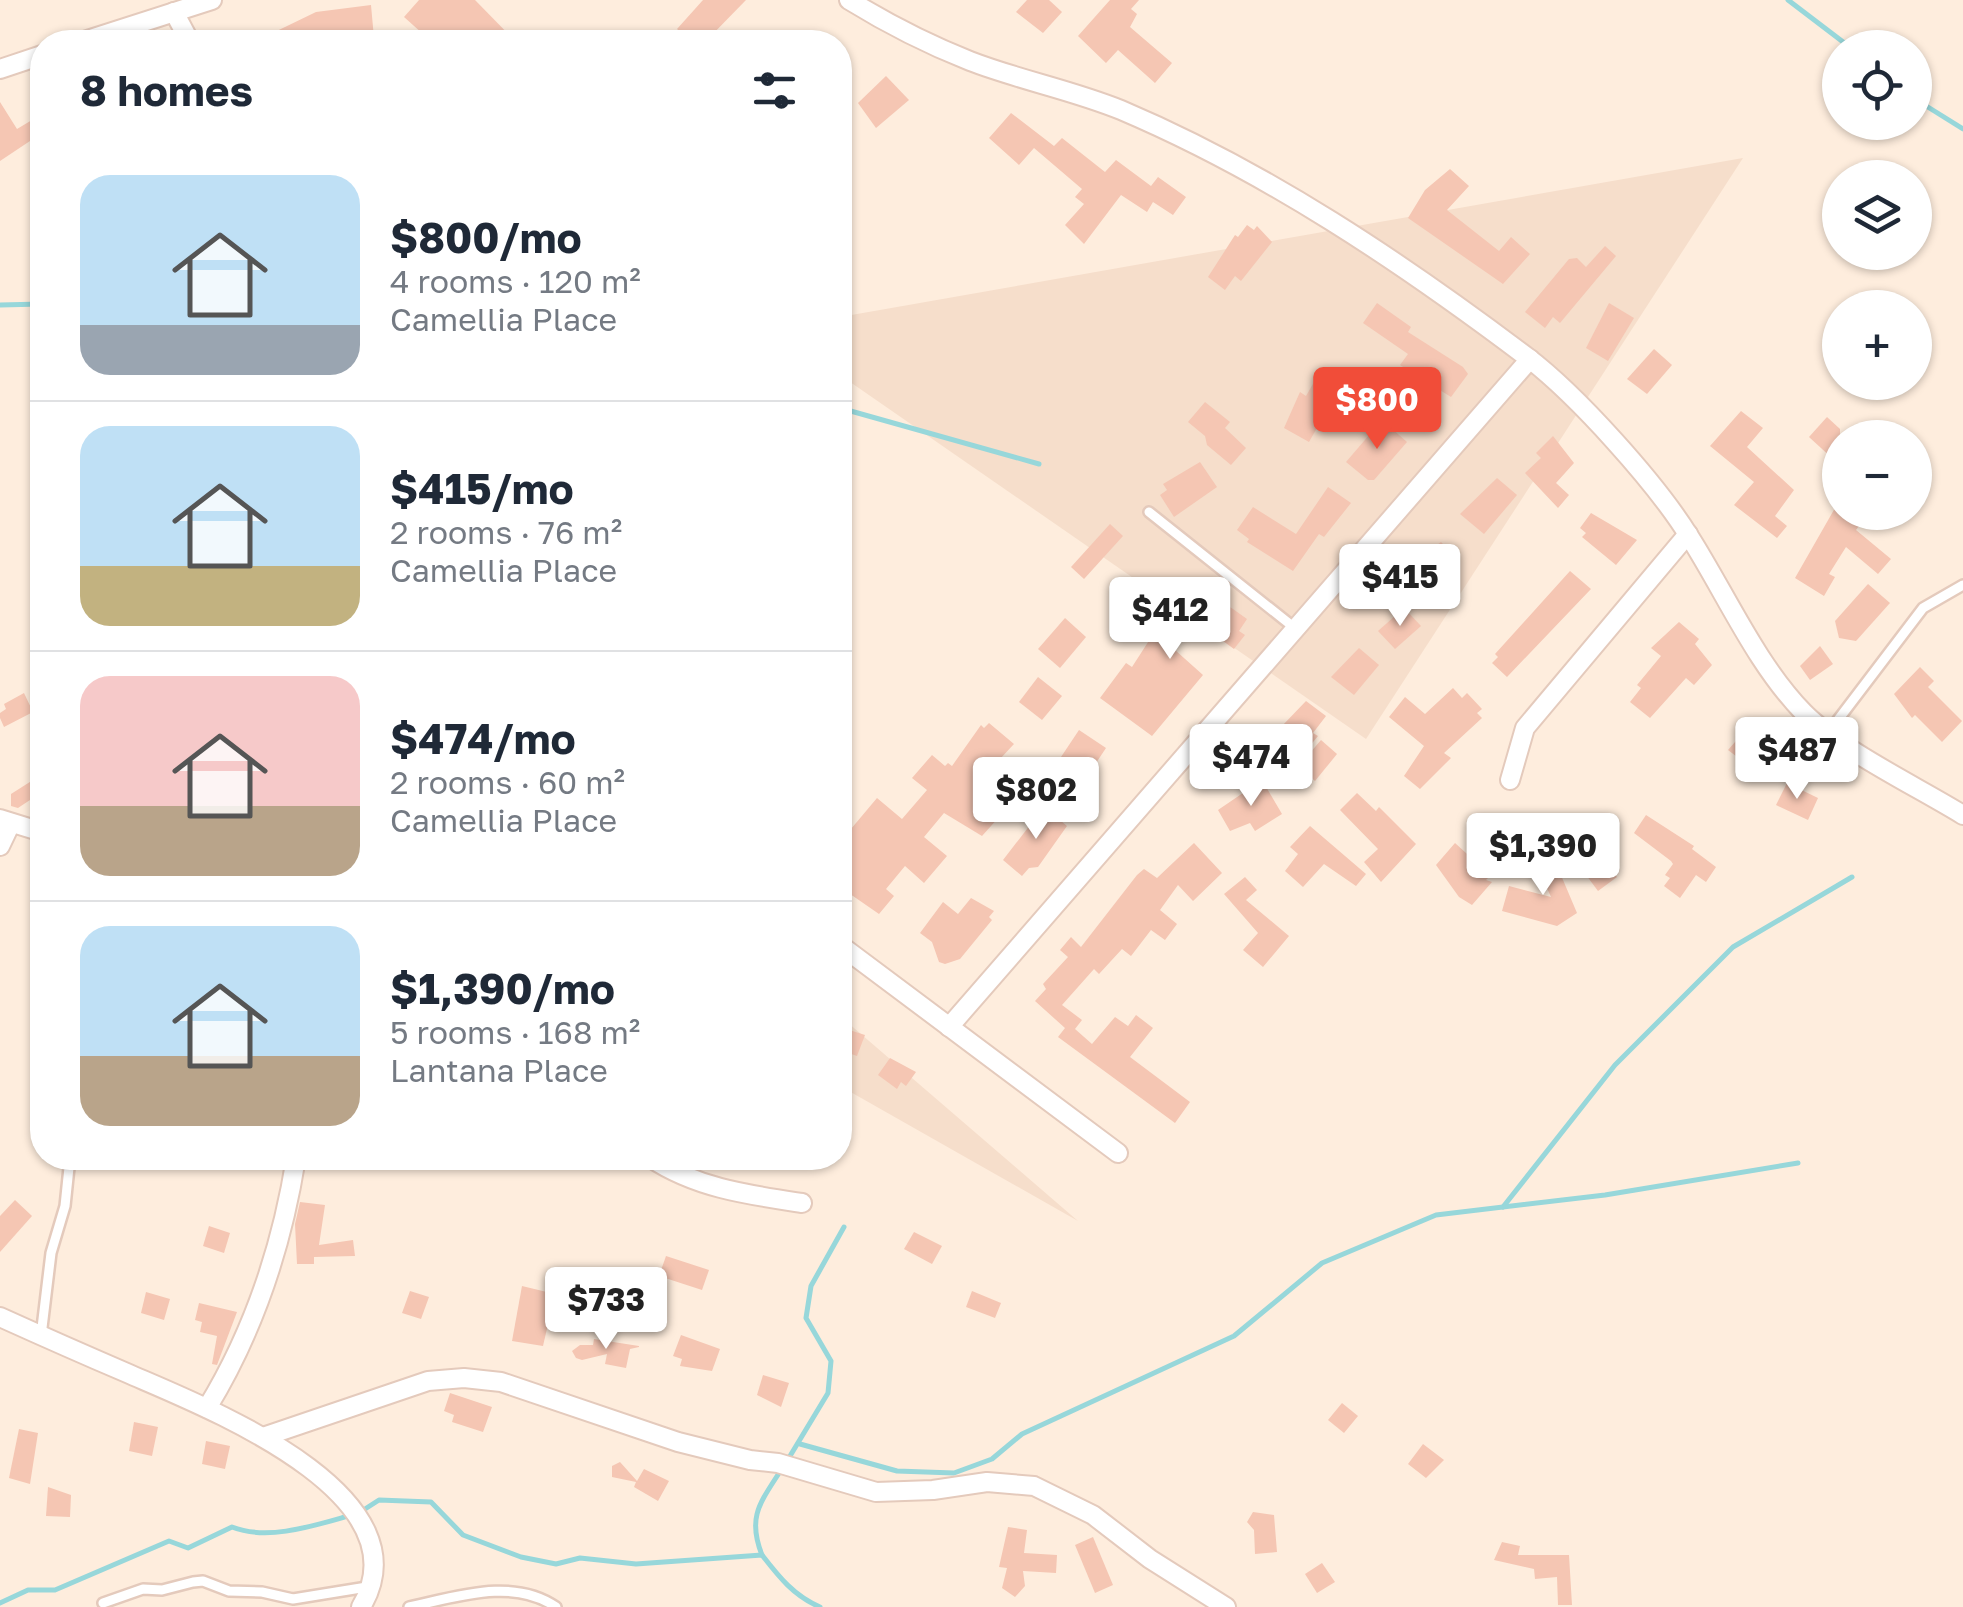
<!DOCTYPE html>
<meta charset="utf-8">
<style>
body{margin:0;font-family:"Golos Text",sans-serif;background:#f6f6f7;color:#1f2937;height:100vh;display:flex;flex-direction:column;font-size:38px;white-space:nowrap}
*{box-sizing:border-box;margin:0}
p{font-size:32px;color:#747a83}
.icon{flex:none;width:55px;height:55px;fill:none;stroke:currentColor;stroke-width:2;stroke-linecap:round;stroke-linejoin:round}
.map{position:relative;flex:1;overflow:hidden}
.details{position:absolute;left:30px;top:30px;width:822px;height:1140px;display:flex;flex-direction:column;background:#fff;border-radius:40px;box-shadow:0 2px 8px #0004}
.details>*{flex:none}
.buttons{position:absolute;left:1822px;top:30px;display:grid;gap:20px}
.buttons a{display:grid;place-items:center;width:110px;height:110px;border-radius:50%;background:#fff;box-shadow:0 2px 8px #0004;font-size:50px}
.price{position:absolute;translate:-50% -85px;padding:0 22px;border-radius:10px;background:#fff;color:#222;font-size:32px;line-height:65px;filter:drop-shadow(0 2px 5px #0008)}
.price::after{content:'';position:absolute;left:50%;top:60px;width:30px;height:22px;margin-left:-15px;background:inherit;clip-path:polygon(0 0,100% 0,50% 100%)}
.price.current{background:#f14d39;color:#fff}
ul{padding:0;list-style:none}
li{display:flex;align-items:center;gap:30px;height:250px;padding:0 50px}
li+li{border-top:2px solid #e0e1e3}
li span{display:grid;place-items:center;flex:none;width:280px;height:200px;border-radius:30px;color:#555}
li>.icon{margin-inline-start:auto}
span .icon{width:120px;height:120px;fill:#fffc;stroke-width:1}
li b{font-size:42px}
h2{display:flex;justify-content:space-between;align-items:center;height:120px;padding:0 50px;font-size:42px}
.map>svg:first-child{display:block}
.residential{fill:#f6decb}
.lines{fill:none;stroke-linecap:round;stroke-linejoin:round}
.stream{stroke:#97d7da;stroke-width:5}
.building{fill:#f5c6b3}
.service-casing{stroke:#e4cabc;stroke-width:14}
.minor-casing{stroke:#e4cabc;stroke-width:22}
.service{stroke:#fff;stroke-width:9}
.minor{stroke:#fff;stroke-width:18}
</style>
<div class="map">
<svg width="1963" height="1607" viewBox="0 0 1963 1607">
<rect width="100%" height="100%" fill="#feeddd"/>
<g class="residential">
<path d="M1743 158 1366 739 840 375V317Z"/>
<path d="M840 1016 1078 1221 840 1086Z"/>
</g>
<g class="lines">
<g class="stream">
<path d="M1788 0 1851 48"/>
<path d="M1915 99 1963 129"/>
<path d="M0 305 42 304"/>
<path d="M840 408 1039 464"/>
<path d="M1503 1207 1615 1065 1733 947 1852 877"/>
<path d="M800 1444 897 1471 954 1473 992 1459 1022 1434 1234 1336 1322 1263 1436 1215 1605 1195 1798 1163"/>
<path d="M787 1461 828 1393 831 1361 806 1318 811 1286 844 1227"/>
<path d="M365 1509 379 1500 431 1502 463 1535 521 1557 556 1564 580 1558 636 1564 762 1555C779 1577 794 1596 820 1607"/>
<path d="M762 1555C747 1517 760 1503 781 1470"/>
<path d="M0 1603 28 1590H55L169 1541 188 1548 232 1527C267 1541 313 1526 348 1516"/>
</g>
</g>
<g class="building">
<path d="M419 0H475L516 42H432L404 17Z"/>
<path d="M703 0H746L705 42H692L677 29Z"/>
<path d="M1027 0H1049L1062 12 1043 33 1016 12Z"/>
<path d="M1110 0H1139L1131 9 1137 14 1130 27 1172 63 1155 83 1118 50 1106 63 1078 36Z"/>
<path d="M371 5 374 38 318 42 316 31 292 42H254L316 12Z"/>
<path d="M886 76 909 100 876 128 858 103Z"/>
<path d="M0 102 17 129 42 114V133L0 161Z"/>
<path d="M1011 113 1054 146 1062 138 1105 172 1116 160 1151 186 1158 177 1186 197 1173 215 1153 202 1147 212 1121 195 1084 244 1065 225 1084 204 1075 197 1082 189 1034 148 1019 165 989 138Z"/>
<path d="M1450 169 1469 186 1447 210 1499 251 1511 237 1530 254 1503 284 1408 218 1425 190Z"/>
<path d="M1247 225 1254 230 1257 226 1272 242 1241 281 1235 276 1225 290 1208 277 1235 235 1238 237Z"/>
<path d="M1605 246 1616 256 1560 323 1553 317 1545 328 1525 312 1569 259 1577 258 1586 267Z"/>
<path d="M1377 303 1411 327 1408 332 1463 367 1468 374 1451 397 1400 365 1408 354 1363 323Z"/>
<path d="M1609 303 1634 318 1608 361 1586 348Z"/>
<path d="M1654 349 1672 365 1647 394 1627 379Z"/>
<path d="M1314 382 1336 394 1309 442 1284 428 1300 392 1306 396Z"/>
<path d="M1205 402 1230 422 1225 428 1246 448 1231 465 1207 445 1205 436 1188 422Z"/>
<path d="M1741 411 1763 428 1747 447 1794 490 1775 516 1787 526 1777 538 1734 505 1754 482 1710 446Z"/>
<path d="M1827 417 1840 429V451L1833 459 1809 437Z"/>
<path d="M1382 420 1407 442 1374 480H1368L1346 462Z"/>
<path d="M1553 436 1574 463 1556 483 1569 495 1558 508 1525 473 1541 458 1536 453Z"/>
<path d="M1200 462 1217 487 1174 517 1160 495 1167 490 1163 484Z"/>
<path d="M1497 478 1517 495 1484 534 1460 514Z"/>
<path d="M1328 487 1351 503 1324 537 1319 534 1293 571 1247 542 1249 539 1237 530 1253 507 1296 534Z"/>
<path d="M1835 508 1854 520 1859 526 1856 530 1891 559 1878 574 1846 547 1829 574 1835 577 1824 596 1795 578Z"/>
<path d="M1591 513 1637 540 1616 565 1582 537 1586 533 1580 528Z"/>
<path d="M1110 524 1123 536 1084 579 1071 567Z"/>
<path d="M1441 542 1459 561 1431 587 1411 566Z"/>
<path d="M1570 571 1591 589 1507 677 1492 663 1498 657 1495 654Z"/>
<path d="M1868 584 1890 603 1856 641 1839 638 1835 621Z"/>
<path d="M1181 591 1197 602 1204 591 1233 609 1247 619 1239 631 1245 635 1234 649 1194 620 1175 650 1203 675 1152 736 1100 698 1126 663 1132 667Z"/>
<path d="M1404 608 1421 626 1395 649 1378 631Z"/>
<path d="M1065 618 1086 637 1060 668 1038 649Z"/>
<path d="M1679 622 1699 639 1695 644 1712 665 1694 685 1686 678 1650 718 1630 702 1641 688 1637 685 1661 656 1651 648Z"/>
<path d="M1820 646 1833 664 1810 680 1800 666Z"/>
<path d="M1359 648 1379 665 1354 695 1331 677Z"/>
<path d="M1920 667 1934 681 1928 687 1962 721 1942 742 1915 715 1912 718 1894 694Z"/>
<path d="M1038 677 1062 696 1042 720 1019 702Z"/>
<path d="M1453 688 1462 698 1467 693 1482 709 1477 713 1482 718 1444 753 1451 758 1420 789 1404 776 1424 746 1389 717 1405 697 1425 714Z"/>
<path d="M24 693 33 712 4 727 0 718V713L6 709 4 704Z"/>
<path d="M1306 701 1326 716 1313 733 1318 736 1309 747 1282 726Z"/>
<path d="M989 723 1014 744 999 760 1020 778 1001 799 1009 806 982 836 944 813 924 837 947 856 924 883 905 866 886 889 894 896 879 914 840 887V842L877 798 902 819 927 790 912 778 932 755 945 766 948 763 952 766 981 725 984 728Z"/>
<path d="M1749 726 1777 753 1763 772H1757L1728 750Z"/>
<path d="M1079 730 1106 748 1086 778 1059 760Z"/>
<path d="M1321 740 1337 754 1315 781 1298 767Z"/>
<path d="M33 780 42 787V792L18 808 11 806V794Z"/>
<path d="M1262 780 1282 814 1255 831 1250 823 1230 831 1218 810Z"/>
<path d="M1787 783 1818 798 1808 820 1776 805Z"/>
<path d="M1357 793 1376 811 1379 807 1416 844 1381 882 1364 862 1378 849 1340 810Z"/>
<path d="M1044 807 1067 826 1038 867 1029 868 1022 876 1003 860Z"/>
<path d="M1646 815 1694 846 1692 849 1716 867 1706 882 1696 875 1680 898 1664 886 1670 878 1665 875 1673 864 1671 861 1634 833Z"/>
<path d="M1310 826 1366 874 1356 886 1324 864 1303 887 1285 871 1298 854 1290 847Z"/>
<path d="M1580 826 1617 877 1598 891 1566 848 1570 846 1564 838Z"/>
<path d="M1194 843 1222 873 1193 901 1178 885 1160 910 1177 924 1165 940 1151 930 1131 956 1122 949 1099 974 1094 969 1062 1005 1082 1020 1075 1029 1092 1044 1115 1017 1128 1026 1136 1015 1153 1028 1130 1057 1190 1102 1175 1123 1058 1037 1065 1028 1035 1001 1046 989 1043 984 1068 957 1060 950 1071 937 1081 947 1137 875 1144 869 1157 878Z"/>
<path d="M1455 843 1477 863 1480 859 1494 872 1486 880 1492 882 1472 905 1459 897 1436 865Z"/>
<path d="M1552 854 1577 913 1557 926 1502 911 1509 886 1551 897 1535 862Z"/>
<path d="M1245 877 1257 890 1246 900 1289 936 1263 967 1243 950 1258 933 1224 894Z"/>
<path d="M971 898 994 911 989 917 992 920 960 959 945 964 939 962 932 942 920 933 943 902 958 914Z"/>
<path d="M840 1027 865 1035 857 1056 840 1050Z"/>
<path d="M890 1058 916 1072 906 1086 901 1082 897 1089 878 1075Z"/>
<path d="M15 1200 32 1216 0 1252V1216Z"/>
<path d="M300 1202 325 1205 319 1245 353 1240 355 1256 314 1257V1264H297L295 1224Z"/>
<path d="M209 1226 230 1233 224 1253 203 1246Z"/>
<path d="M914 1232 942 1246 932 1264 904 1249Z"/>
<path d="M666 1256 709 1270 702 1290 659 1276Z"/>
<path d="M522 1286 555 1294 543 1346 512 1341Z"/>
<path d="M410 1291 429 1297 421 1319 402 1313Z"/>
<path d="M972 1291 1001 1303 995 1318 966 1307Z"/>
<path d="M146 1292 170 1299 164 1320 141 1313Z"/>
<path d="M199 1303 237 1312 217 1365 212 1364 217 1336 200 1332 202 1322 195 1320Z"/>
<path d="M681 1335 720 1349 712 1371 680 1366 682 1359 673 1356Z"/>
<path d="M594 1339 639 1346V1347L630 1349 626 1368 605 1364 607 1354 582 1360 576 1358 572 1351 580 1345H593Z"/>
<path d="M763 1375 789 1383 781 1407 757 1395Z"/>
<path d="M450 1393 492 1407 483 1432 452 1422 454 1415 444 1411Z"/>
<path d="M1342 1403 1358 1416 1344 1433 1328 1420Z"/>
<path d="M134 1422 158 1427 152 1456 129 1451Z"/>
<path d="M19 1429 38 1433 30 1484 9 1478Z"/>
<path d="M206 1441 230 1446 225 1469 202 1464Z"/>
<path d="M1423 1444 1444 1460 1426 1478 1408 1464Z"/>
<path d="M620 1462 637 1481 644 1469 669 1481 658 1501 634 1487 636 1482 612 1477V1466Z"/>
<path d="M48 1487 71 1495 70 1517 46 1516Z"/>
<path d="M1253 1512 1274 1515 1277 1552 1255 1554 1254 1530 1247 1522Z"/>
<path d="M1008 1527 1027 1530 1024 1553 1057 1555 1056 1573 1023 1571 1025 1586 1015 1597 1002 1588 1007 1568 999 1567Z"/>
<path d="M1093 1537 1113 1585 1095 1593 1075 1545Z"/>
<path d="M1502 1542 1520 1546 1518 1555H1569L1572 1605H1558L1557 1577 1535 1579 1534 1569 1494 1560Z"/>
<path d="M1322 1563 1335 1582 1317 1593 1305 1574Z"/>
</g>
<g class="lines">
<defs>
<g id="service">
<path d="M1149 512 1296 629"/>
<path d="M1828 733 1923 608 1963 585"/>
<path d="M41 1336 51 1253 65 1206 70 1158"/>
<path d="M103 1603 143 1589 162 1590 193 1582 203 1581 229 1591 262 1592 293 1599 367 1587"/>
<path d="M409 1607C456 1597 513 1577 556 1607"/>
</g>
<g id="minor">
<path d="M849 0C888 24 927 44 970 61 1019 80 1072 90 1121 110 1267 172 1401 262 1527 357 1577 395 1656 483 1689 536 1726 594 1756 664 1804 713 1842 751 1916 786 1963 815"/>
<path d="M174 12 190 42"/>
<path d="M81 42 212 0"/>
<path d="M0 69 42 55"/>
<path d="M1510 780 1525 728 1688 534"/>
<path d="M0 819 42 832"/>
<path d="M0 846 11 823"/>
<path d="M840 945 1118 1153"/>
<path d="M949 1027 1530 359"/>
<path d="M651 1158C696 1188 749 1195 802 1203"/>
<path d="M0 1317C42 1336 85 1355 127 1373 200 1405 430 1493 361 1607"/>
<path d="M207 1408C254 1331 282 1246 296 1158"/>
<path d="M263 1437 428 1381 464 1378 501 1382 678 1442 750 1460 778 1463 876 1492 933 1490 987 1482 1034 1486 1093 1515 1150 1559 1226 1607"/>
</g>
</defs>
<use href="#service" class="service-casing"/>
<use href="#minor" class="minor-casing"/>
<use href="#service" class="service"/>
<use href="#minor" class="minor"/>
</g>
</svg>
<div class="buttons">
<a><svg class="icon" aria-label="locate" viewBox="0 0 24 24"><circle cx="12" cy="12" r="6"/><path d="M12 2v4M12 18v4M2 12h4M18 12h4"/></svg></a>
<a><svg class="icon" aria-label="layers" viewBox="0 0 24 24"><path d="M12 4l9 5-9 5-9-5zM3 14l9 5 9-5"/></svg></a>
<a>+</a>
<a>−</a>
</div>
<b class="price current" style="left:1377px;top:452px">$800</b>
<b class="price" style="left:1400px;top:629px">$415</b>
<b class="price" style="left:1170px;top:662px">$412</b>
<b class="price" style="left:1797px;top:802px">$487</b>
<b class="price" style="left:1251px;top:809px">$474</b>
<b class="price" style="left:1036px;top:842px">$802</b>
<b class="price" style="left:1543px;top:898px">$1,390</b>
<b class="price" style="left:606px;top:1352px">$733</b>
<section class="details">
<h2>8 homes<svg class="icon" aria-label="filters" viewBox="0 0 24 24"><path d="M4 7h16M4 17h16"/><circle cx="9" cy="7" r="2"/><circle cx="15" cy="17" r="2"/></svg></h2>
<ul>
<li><span style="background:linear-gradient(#bfe0f5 75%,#9aa5b1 0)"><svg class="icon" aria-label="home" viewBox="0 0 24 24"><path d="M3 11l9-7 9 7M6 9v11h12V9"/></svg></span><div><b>$800/mo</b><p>4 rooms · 120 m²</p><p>Camellia Place</p></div></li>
<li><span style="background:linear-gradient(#bfe0f5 70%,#c2b280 0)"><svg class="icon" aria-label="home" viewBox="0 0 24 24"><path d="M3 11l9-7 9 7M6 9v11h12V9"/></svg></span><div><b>$415/mo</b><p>2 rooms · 76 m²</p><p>Camellia Place</p></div></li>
<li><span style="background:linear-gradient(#f6c9c9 65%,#b9a48a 0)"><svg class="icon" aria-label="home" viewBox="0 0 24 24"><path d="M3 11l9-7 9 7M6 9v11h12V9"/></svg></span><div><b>$474/mo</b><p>2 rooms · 60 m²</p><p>Camellia Place</p></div></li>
<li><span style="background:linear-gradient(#bfe0f5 65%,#b9a48a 0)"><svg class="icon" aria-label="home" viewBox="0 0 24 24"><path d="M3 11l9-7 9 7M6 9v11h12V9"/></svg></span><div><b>$1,390/mo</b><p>5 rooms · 168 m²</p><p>Lantana Place</p></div></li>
</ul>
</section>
</div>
